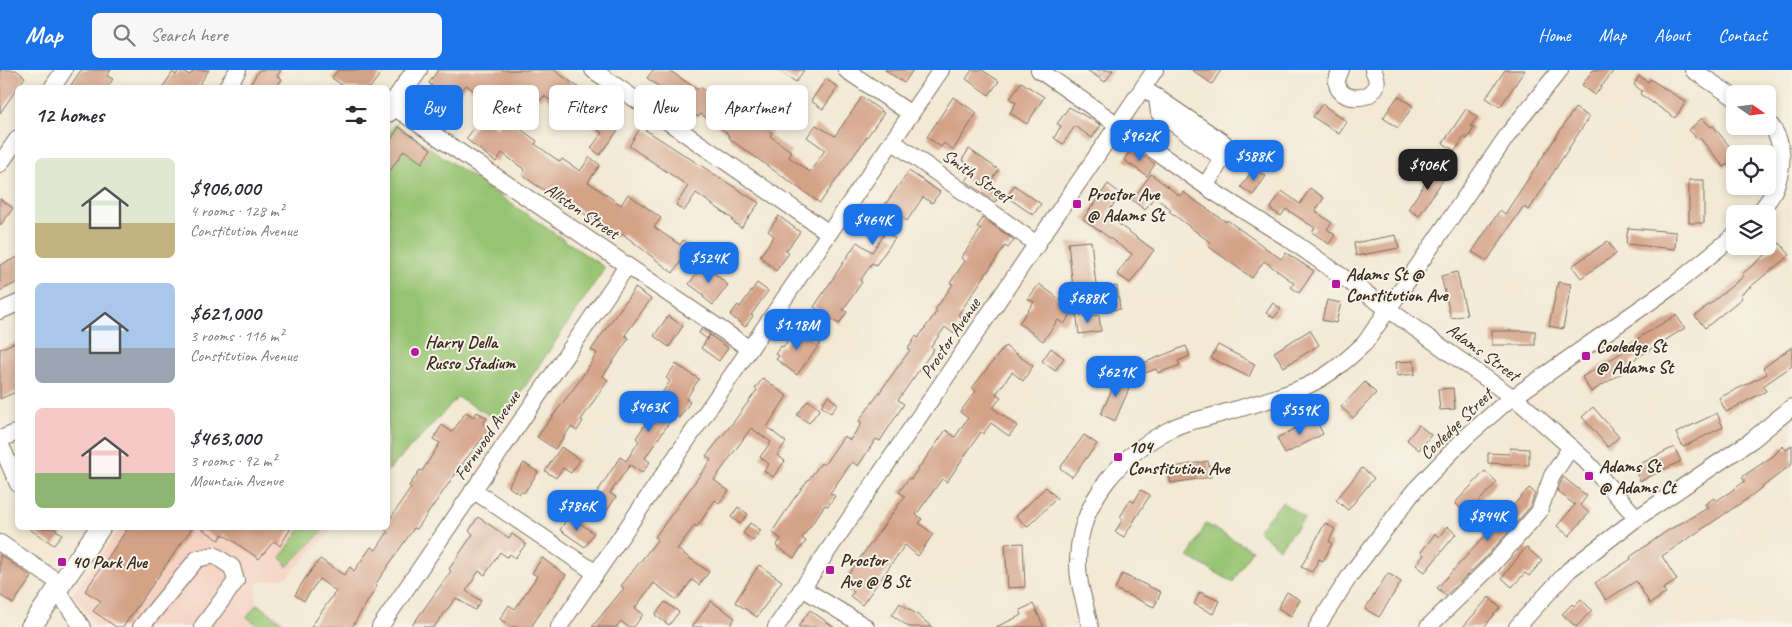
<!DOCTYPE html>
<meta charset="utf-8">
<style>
body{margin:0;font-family:Caveat,sans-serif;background:#f7f7f7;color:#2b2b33;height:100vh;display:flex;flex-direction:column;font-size:19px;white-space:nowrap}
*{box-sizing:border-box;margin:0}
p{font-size:16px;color:#7c7c81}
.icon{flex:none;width:28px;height:28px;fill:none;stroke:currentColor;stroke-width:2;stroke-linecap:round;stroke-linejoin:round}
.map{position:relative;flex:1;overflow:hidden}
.details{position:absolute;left:15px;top:15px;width:375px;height:445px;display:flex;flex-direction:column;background:#fff;border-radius:8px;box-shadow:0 2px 8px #0003}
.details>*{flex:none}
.hud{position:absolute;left:405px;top:15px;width:475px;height:45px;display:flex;gap:10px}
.needle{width:32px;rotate:104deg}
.fabs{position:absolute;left:1726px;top:15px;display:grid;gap:10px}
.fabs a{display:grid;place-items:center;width:50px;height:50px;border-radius:8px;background:#fff;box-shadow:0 2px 8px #0003;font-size:25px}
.price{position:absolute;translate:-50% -42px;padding:0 11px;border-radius:10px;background:#1a73e8;color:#fff;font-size:16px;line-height:32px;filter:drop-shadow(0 1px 2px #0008)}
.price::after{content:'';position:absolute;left:50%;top:30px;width:15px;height:11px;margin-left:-8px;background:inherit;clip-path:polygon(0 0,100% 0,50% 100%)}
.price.active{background:#222;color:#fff}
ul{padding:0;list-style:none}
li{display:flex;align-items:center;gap:15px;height:125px;padding:0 20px}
li span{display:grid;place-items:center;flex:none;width:140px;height:100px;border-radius:8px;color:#555}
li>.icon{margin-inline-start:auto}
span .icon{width:60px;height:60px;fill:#fffc;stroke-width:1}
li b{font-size:21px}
h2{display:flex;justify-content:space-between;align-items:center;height:60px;padding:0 20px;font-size:21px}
.tag{padding:0 18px;border-radius:8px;background:#fff;box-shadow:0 2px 8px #0003;font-size:18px;line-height:45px}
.tag.active{background:#1a73e8;color:#fff}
header{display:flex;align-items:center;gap:30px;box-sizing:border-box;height:70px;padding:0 25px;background:#1a73e8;color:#fff}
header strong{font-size:24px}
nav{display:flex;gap:28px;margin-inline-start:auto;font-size:18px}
.search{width:350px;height:45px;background:#f7f7f7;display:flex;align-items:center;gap:12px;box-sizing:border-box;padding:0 18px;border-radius:8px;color:#7c7c81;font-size:19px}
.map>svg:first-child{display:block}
.built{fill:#f5d2c2}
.green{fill:#97c472;stroke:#697748}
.building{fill:#d4a287}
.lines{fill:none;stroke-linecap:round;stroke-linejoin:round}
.minor-casing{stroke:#7b6d5e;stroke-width:18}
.major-casing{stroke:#7b6d5e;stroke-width:22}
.minor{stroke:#fff;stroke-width:16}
.major{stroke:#fff;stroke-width:20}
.poi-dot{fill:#b5179e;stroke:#f7f3e8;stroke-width:2}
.labels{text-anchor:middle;stroke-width:4;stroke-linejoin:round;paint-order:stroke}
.street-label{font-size:18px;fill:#3b2a1e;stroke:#f7f3e8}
.poi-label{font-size:18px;font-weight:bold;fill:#3b2a1e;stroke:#f7f3e8;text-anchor:start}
</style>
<header>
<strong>Map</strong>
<div class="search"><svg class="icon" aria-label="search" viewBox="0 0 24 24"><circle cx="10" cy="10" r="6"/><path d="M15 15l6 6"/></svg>Search here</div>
<nav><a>Home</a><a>Map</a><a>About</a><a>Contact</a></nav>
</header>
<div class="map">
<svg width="1792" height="557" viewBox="0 0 1792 557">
<rect width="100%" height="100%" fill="#f7f3e8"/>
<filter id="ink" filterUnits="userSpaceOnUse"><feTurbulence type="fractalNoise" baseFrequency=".02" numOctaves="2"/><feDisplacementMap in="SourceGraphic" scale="10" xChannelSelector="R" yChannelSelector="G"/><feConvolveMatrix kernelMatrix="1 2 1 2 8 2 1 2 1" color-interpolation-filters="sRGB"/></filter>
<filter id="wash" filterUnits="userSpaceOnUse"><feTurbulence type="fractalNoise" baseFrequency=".0096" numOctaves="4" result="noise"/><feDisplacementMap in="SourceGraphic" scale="20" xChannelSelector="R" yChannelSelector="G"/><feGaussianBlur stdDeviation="1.12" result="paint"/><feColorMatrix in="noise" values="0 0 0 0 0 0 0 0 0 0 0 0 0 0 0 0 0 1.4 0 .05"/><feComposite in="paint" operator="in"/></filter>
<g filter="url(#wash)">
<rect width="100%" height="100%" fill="#f3e9d4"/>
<path class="built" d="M120 458H334L287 507 257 513 256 531 294 557H97L73 524Z"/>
<g class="green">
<path d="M395 54 605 198 501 352 458 327 388 401V66Z"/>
<path d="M1282 432 1305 448 1279 479 1258 460Z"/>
<path d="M1206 454 1252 480 1233 512 1188 487Z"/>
<path d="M301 458H326L287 497 281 487Z"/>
<path d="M257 534 289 557H260L247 547Z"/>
</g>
<g id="blocks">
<g class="building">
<path d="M0 0H16L25 7 0 43Z"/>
<path d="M81 0H111L107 6 113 9 107 18H69Z"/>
<path d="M179 0 190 5 194 0H209L197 18H162L173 2 176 5Z"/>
<path d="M259 0H281L277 6 282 9 276 18H248Z"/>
<path d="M338 0H383L370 18H346L332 8Z"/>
<path d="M438 0H554L578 17 577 19 621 56 600 85 591 78 602 63 583 49 581 52 544 26 541 30 531 24 515 47 506 40 513 31 491 16 483 27 466 15 438 55 416 38 432 16 429 13Z"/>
<path d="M653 0H669L698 20 700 17 718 30 723 24 736 34 734 36 772 63 770 66 792 82 789 87 810 102 825 80 807 67 816 55 835 66 862 27 884 43 820 133 731 70 727 63 701 44 698 47 666 26 668 23 647 8Z"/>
<path d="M778 0H804L796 12Z"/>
<path d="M885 0H913L904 13Z"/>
<path d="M972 0H982L999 11 989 25 966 9Z"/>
<path d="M1087 0H1113L1105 12Z"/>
<path d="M1192 0H1221L1212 14Z"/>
<path d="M1505 0H1525L1500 37 1486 28Z"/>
<path d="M1593 0H1614L1595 25 1582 15Z"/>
<path d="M1639 6 1648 12 1650 9 1686 32 1675 48 1640 24 1642 21 1634 15Z"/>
<path d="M826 9 838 17 823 39 811 31Z"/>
<path d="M1021 12 1044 27 1027 54 1010 43 1016 33 1010 29Z"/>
<path d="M1398 26 1413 36 1398 58 1383 48Z"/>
<path d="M953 27 977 43 953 80 944 73 941 77 927 67Z"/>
<path d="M1322 34 1347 52 1339 64 1313 47Z"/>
<path d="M1069 37 1101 55 1092 68 1075 56 1063 74 1054 68 1061 56 1057 54Z"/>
<path d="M1575 38 1589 47 1529 140 1523 137 1487 191 1472 182 1500 140 1505 144Z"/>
<path d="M1466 39 1477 47 1471 56 1474 58 1467 69 1464 67 1455 81 1443 73Z"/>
<path d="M482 47 497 58 504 47 537 71 535 74 560 92 562 89 580 101 590 87 600 95 588 112 621 135 628 124 661 148 654 157 680 175 683 170 691 176 673 203 623 164 620 167 611 160 609 162 558 124 556 127 536 115 522 105 525 100 502 83 496 92 466 69Z"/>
<path d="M1702 48 1711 57 1713 56 1735 83V103L1727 94 1724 97 1700 68 1698 70 1689 60Z"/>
<path d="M399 57 431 79 422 93 404 80 388 104V74Z"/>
<path d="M641 57 759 133 741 158 732 151 733 149 696 123 684 141 676 135 688 116 629 76Z"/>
<path d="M1132 78 1155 94 1147 106 1124 90Z"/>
<path d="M969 79 999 100 989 113 1002 123 995 132 966 111 974 98 962 90Z"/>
<path d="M1436 97 1447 104 1419 146 1408 139Z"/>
<path d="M1254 98 1266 106 1253 125 1241 117Z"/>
<path d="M909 101 940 122 932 133 923 127 907 151 900 146 888 164 895 168 876 195 872 193 860 211 862 212 843 240 847 242 839 254 814 237 857 172 872 182 886 162 872 153Z"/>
<path d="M1151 104 1180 126 1183 122 1226 152 1227 150 1281 189 1286 183 1314 201 1299 223 1291 217 1294 213 1264 191 1252 208 1208 176 1211 173 1169 141 1171 139 1154 127 1145 140 1132 130Z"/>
<rect x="1689" y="110" width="15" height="43"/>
<path d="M1108 114 1121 124 1106 145 1154 180 1130 213 1117 204 1132 184 1083 149Z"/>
<path d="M1014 115 1041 134 1033 145 1007 127Z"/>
<path d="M1310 118 1324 128 1315 141 1332 153 1327 159 1335 165 1329 174 1312 162 1315 158 1286 139 1281 146 1270 139 1282 121 1300 134Z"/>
<path d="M0 129 13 138 0 156Z"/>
<path d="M779 146 800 162 786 181 789 183 776 201 760 186 774 166 768 161Z"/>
<path d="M983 148 1014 170 1008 178 1005 176 958 245 963 248 953 263 945 257 931 277 934 279 898 330 904 334 880 371 876 369 858 396 852 392 830 423 835 426 828 436 825 435 802 468 806 471 794 488 776 476 781 469 772 462 793 430 821 393 824 395 844 366 850 370 862 353 859 351 910 280 908 279 916 266 918 268 937 241 935 240 953 214 950 213 965 191 961 188 981 159 977 157Z"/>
<path d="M1628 158 1676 162 1675 179 1626 174Z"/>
<path d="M1396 165 1399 178 1356 186 1354 173Z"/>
<path d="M1091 171 1096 215 1073 218 1068 173Z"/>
<path d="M1608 171 1616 184 1581 208 1572 196Z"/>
<path d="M1780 173 1790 185 1740 225 1742 228 1705 258 1695 246 1744 206 1742 204Z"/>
<path d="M18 187V212L0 221V195Z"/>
<path d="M703 194 728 215 713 235 703 227 704 225 689 214Z"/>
<path d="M1457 202 1467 245 1451 248 1441 206Z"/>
<path d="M1558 212 1571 214 1563 259 1549 256Z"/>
<path d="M757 213 768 221 751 245 753 246 745 257 730 245 738 235 740 237Z"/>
<path d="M1039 214 1074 240 1064 254 1058 250 1043 271 1019 253 1034 232 1028 229Z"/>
<path d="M1117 216 1120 239 1103 241 1102 226 1108 217Z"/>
<path d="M635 218 651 229 625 265 629 268 603 306 608 310 581 350 583 351 577 361 571 357 555 379 537 367 580 310 597 283 591 280Z"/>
<path d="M1327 230 1341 233 1336 253 1322 250Z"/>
<path d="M1273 233 1281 239 1274 248 1266 243Z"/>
<path d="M1076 241 1083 247 1099 245 1101 261 1079 264Z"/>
<path d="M1676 245 1685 258 1630 292 1633 296 1591 322 1582 307 1639 272 1637 269Z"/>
<path d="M668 246 683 256 669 277 654 266Z"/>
<path d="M702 258 710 264 707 269 699 263Z"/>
<path d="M797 258 820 274 797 305 776 289 779 286 775 284 781 276 783 277Z"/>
<path d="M1310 260 1319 275 1284 297 1274 282Z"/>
<rect x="1492" y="261" width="43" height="14"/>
<path d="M710 265 728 278 719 291 701 278Z"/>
<path d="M18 271V321L0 329V279Z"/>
<path d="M1218 275 1255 294 1249 307 1211 288Z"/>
<path d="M1005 276 1033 296 1023 311 1012 302 996 324 1001 327 993 338 1017 356 1009 366 991 353 983 364 981 362 947 412 942 409 916 445 922 449 919 453 933 464 918 486 905 475 862 535 850 526 854 522 842 513 905 426 899 422 909 408 911 409 946 360 955 367 968 348 960 342 976 321 972 318Z"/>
<path d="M1186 276 1190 286 1178 291 1180 295 1158 303 1156 299 1145 303 1141 294Z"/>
<path d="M1792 277V296L1763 316 1766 321 1726 342 1719 328 1767 304 1763 298Z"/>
<path d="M1051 278 1064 288 1055 301 1042 291Z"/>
<path d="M1414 291 1415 304 1397 306 1396 292Z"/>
<path d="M676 294 699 309 686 329 690 332 679 348 675 344 645 388 650 392 642 403 630 395 610 423 616 427 604 445 589 435 620 387 626 391 639 371 636 368 659 334 656 332 670 311 666 308Z"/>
<path d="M1118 306 1132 312 1115 351 1101 344Z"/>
<path d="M763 308 787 326 767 357 786 372 777 385 785 391 773 407 764 401 769 394 760 387 771 372 751 358 714 410 729 421 719 433 715 430 697 457 695 455 677 479 709 502 699 515 692 510 677 530 654 513 635 538 643 544 634 557H628L621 551 617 556 618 557H592L624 518 621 516 658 469 655 467 711 390 706 386 735 350 757 320 755 319Z"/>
<path d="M1365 312 1376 323 1353 348 1341 337Z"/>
<path d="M1453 318 1455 339 1440 340 1438 319Z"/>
<path d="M828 326 838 334 831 343 821 336Z"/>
<path d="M808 330 820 339 809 353 797 345Z"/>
<path d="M1593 337 1619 367 1608 377 1582 347Z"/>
<path d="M466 342 474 347 477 342 487 348 483 354 490 359 462 394 465 396 459 405 456 403 417 459 414 458 375 515 377 516 352 557H311L336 521 319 509 304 531 295 525 304 510 320 489 344 505 350 497 354 501 371 477 376 480 388 462 383 458H388V452L411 418 409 416 420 400 422 401 440 373 433 369 442 355 452 362Z"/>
<path d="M1717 343 1723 357 1683 377 1676 363Z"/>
<path d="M1315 348 1323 364 1285 384 1277 368Z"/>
<path d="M1419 355 1431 365 1419 380 1407 370Z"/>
<path d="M1084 365 1097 374 1072 407 1060 398Z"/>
<path d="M1792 375V394L1747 429 1662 486 1677 510 1663 519 1666 523 1650 534 1636 511 1606 530 1595 513 1631 489 1630 487 1667 461 1708 438 1705 434 1714 428 1716 431 1733 420 1745 411 1742 407 1773 386 1783 376 1786 380Z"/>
<path d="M561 377 580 390 571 403 563 398 556 408 545 401Z"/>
<path d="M1674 377 1681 391 1640 411 1634 397Z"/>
<path d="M1510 378 1529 379V395L1488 393V383L1509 384Z"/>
<path d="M1208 391 1211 407 1171 413 1168 398Z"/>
<path d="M524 393 538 402 524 423 521 421 519 424 509 417 510 413Z"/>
<path d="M1362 398 1374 408 1348 440 1336 430Z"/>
<path d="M1485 401 1497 412 1467 444 1455 433Z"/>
<path d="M1563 407 1587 426 1580 435 1589 443 1569 466 1557 456 1575 435 1557 421Z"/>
<path d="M1046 417 1057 428 1027 457 1016 446Z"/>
<path d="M1529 418 1535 423 1530 437 1485 488 1446 525 1437 518Z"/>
<path d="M1141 420 1150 425 1124 467 1115 462 1123 449 1120 447 1130 430 1134 432Z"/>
<path d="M556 427 567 434 561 443 550 435Z"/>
<path d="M738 437 748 444 740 454 731 447Z"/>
<path d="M569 446 594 463 585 477 560 460Z"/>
<path d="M478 447 509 468 512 464 526 474 515 488 510 484 507 487 500 482 485 505 479 501 466 521 481 531 475 540 456 528 434 557H411L451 501 449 499 473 464 469 461Z"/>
<path d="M750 453 761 460 753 471 743 463Z"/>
<path d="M1325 453 1335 459 1329 471 1332 474 1323 491 1319 489 1312 502 1301 497Z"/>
<path d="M1447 456 1456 464 1425 502 1416 495 1424 485 1421 482 1435 464 1439 467Z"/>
<path d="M28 458H53L62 464 54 475Z"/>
<path d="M128 458H192L123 557H116L93 541 101 531 85 521Z"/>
<path d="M201 458H291L280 476 274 471 259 489 223 464 219 470Z"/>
<path d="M1023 473 1025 517 1008 518 1005 474Z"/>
<path d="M1526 477 1542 491 1529 506 1525 503 1512 517 1502 508Z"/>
<path d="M0 485 32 507 13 534 0 525Z"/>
<path d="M542 488 566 505 531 557H511L500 549 509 535 515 539 537 506 532 503Z"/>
<path d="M759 495 782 511 757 547 735 532Z"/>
<path d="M1388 503 1401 512 1379 547 1365 539Z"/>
<path d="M1122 504 1161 522 1154 537 1115 519Z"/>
<path d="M1200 522 1219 531 1213 544 1194 534Z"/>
<path d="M1287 522 1300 530 1291 546 1278 538Z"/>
<path d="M1489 527 1500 538 1484 557H1463Z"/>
<path d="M1581 529 1592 540 1576 557 1562 544 1572 534 1574 536Z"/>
<path d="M711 531 735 548 729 557H692Z"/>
<path d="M665 532 679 542 669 555 655 545Z"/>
<path d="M900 533 919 546 932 557H909L892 545Z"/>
<path d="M1033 534 1044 557H996L1022 545 1020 540Z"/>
<path d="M810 540 834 557H798Z"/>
</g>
</g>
</g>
<g filter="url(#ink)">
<use href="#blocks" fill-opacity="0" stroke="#7b6d5e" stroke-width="1"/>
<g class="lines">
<defs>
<g id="minor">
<path d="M593 0 829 163"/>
<path d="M846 0 911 44"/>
<path d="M1039 0 1214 122 1289 169 1522 334 1585 390 1637 448"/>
<path d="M1341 0C1320 37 1393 36 1373 0"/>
<path d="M1693 0 1735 28"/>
<path d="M52 18 64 0"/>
<path d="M226 18 238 0"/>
<path d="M1143 18 1224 73 1220 92 1206 115"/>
<path d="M1157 27 1159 43 1215 83 1221 84"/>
<path d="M392 36 750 279"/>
<path d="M892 71 1038 175"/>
<path d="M0 94 18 68"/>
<path d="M1757 144C1781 121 1792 79 1768 52"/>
<path d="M0 241 18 233"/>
<path d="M0 369 18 362"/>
<path d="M0 373 18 414"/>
<path d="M473 420 596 503"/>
<path d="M0 473 61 514"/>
<path d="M802 518 866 557"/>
<path d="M57 520 82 557"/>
<path d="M141 557 197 489 214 485 232 497 236 511 202 557"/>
<path d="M380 557 627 196"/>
<path d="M559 557 941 0"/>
<path d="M776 557 1155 0"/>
<path d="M1090 557C1086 535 1077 513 1078 490 1079 431 1122 383 1173 358 1184 352 1198 350 1209 347 1238 339 1269 331 1297 320 1324 310 1345 292 1365 273L1509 63 1560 0"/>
<path d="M1317 557 1351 504 1414 421 1465 368 1505 333 1674 215 1735 165"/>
<path d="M1428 557 1492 495 1531 451 1539 442 1552 406 1571 377"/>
<path d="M1517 557 1569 500 1637 448 1752 370 1792 337"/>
</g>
<g id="major">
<path d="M388 42 417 0"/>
<path d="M31 557 100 458"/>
</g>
</defs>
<use href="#minor" class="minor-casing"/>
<use href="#major" class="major-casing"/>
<use href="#minor" class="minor"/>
<use href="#major" class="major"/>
</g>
</g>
<g class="poi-dot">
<rect x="1072" y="129" width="10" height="10" rx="2.5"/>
<rect x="1331" y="209" width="10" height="10" rx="2.5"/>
<circle cx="415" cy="282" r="5"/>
<rect x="1581" y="281" width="10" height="10" rx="2.5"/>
<rect x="1113" y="382" width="10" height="10" rx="2.5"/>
<rect x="1584" y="401" width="10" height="10" rx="2.5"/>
<rect x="57" y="487" width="10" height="10" rx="2.5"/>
<rect x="825" y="495" width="10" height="10" rx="2.5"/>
</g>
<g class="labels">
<g class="street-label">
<text transform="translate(977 106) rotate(35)" y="6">Smith Street</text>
<text transform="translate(582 141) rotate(34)" y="6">Allston Street</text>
<text transform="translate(950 268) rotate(-56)" y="6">Proctor Avenue</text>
<text transform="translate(1483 282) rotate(36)" y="6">Adams Street</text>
<text transform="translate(1456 354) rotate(-44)" y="6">Cooledge Street</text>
<text transform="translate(487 365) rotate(-56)" y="6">Fernwood Avenue</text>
</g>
<g class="poi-label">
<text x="1087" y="130">Proctor Ave<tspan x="1087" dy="21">@ Adams St</tspan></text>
<text x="1346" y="210">Adams St @<tspan x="1346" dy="21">Constitution Ave</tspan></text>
<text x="425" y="278">Harry Della<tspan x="425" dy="21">Russo Stadium</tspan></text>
<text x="1596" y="282">Cooledge St<tspan x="1596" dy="21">@ Adams St</tspan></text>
<text x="1128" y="383">104<tspan x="1128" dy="21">Constitution Ave</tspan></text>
<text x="1599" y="402">Adams St<tspan x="1599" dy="21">@ Adams Ct</tspan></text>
<text x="840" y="496">Proctor<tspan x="840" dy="21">Ave @ B St</tspan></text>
<text x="72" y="498">40 Park Ave</text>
</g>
</g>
</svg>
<div class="fabs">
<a><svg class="needle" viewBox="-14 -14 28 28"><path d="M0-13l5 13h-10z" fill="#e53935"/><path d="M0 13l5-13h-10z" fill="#7c7c81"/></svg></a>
<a><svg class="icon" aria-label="locate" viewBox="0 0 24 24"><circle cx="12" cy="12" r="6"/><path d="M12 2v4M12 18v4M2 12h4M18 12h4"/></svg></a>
<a><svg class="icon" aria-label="layers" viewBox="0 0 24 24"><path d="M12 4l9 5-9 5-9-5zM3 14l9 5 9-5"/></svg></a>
</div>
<b class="price" style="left:1140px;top:92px">$962K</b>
<b class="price" style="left:1254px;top:112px">$588K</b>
<b class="price active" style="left:1428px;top:121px">$906K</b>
<b class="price" style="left:873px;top:176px">$464K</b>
<b class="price" style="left:709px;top:214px">$524K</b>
<b class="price" style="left:1088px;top:254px">$688K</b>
<b class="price" style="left:797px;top:281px">$1.18M</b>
<b class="price" style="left:1116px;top:328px">$621K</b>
<b class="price" style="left:649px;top:363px">$463K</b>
<b class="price" style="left:1300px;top:366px">$559K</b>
<b class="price" style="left:577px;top:462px">$786K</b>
<b class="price" style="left:1488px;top:472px">$844K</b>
<div class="hud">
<a class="tag active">Buy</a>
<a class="tag">Rent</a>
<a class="tag">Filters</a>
<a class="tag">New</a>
<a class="tag">Apartment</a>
</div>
<section class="details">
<h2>12 homes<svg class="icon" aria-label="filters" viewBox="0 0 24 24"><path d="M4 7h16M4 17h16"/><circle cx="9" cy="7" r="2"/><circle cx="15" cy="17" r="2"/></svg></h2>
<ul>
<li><span style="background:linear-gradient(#dfe7d0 65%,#c2b280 0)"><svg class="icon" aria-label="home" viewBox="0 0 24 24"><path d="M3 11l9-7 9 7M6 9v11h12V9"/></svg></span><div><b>$906,000</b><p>4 rooms · 128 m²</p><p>Constitution Avenue</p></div></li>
<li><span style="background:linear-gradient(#a9c7e8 65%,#9aa5b1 0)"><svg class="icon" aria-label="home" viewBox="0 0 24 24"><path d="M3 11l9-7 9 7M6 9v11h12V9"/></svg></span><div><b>$621,000</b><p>3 rooms · 116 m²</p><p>Constitution Avenue</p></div></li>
<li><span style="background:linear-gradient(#f6c9c9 65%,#8fb573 0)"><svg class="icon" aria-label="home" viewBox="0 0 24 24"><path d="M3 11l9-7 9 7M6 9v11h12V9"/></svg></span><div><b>$463,000</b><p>3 rooms · 92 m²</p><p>Mountain Avenue</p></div></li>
</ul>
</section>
</div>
